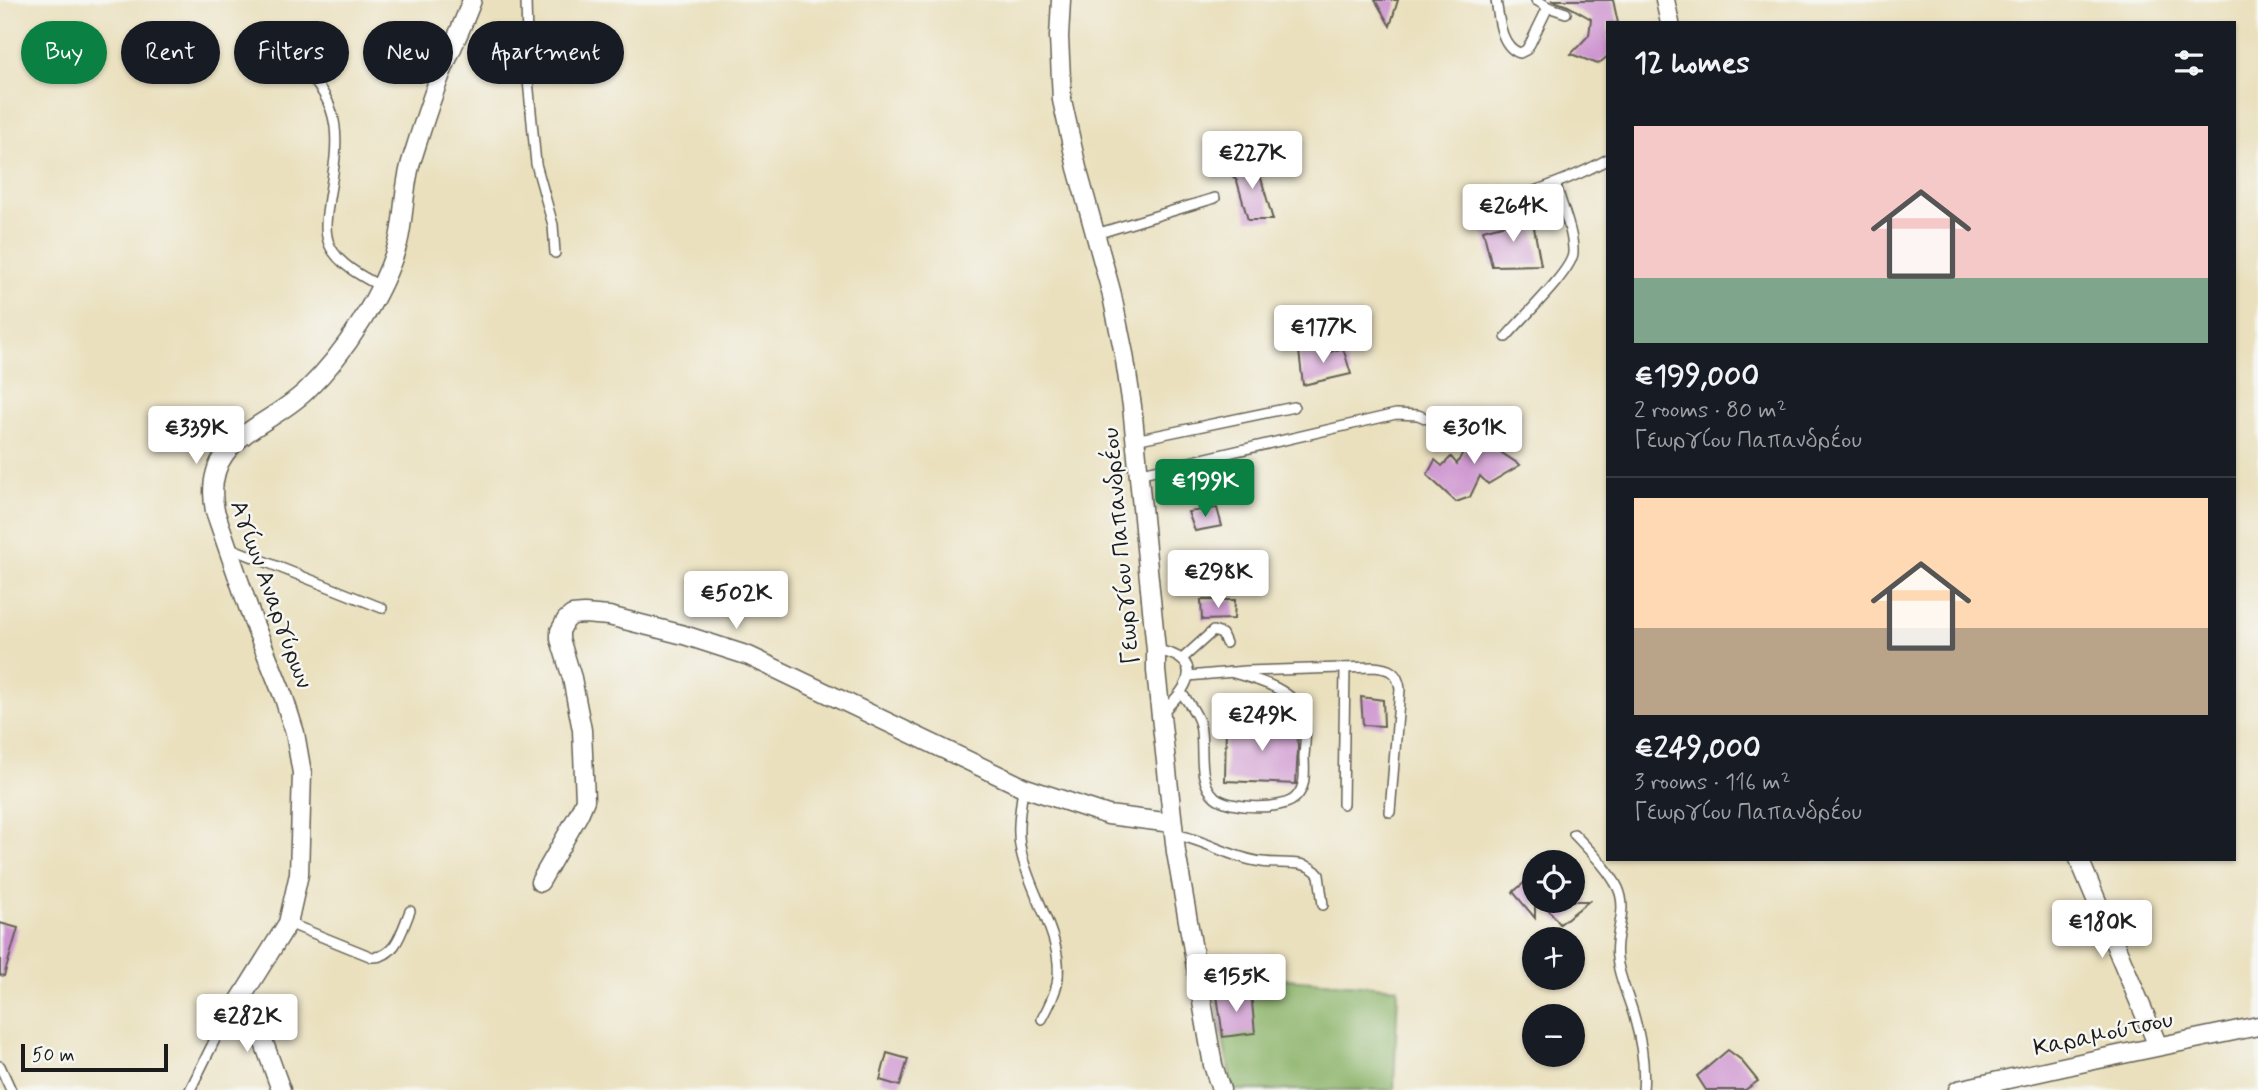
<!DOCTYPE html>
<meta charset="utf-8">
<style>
body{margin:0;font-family:Mynerve,sans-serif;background:#242831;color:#f1f3f6;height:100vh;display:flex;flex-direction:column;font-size:26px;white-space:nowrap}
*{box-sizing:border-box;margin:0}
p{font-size:23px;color:#9ea1a6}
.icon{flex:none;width:38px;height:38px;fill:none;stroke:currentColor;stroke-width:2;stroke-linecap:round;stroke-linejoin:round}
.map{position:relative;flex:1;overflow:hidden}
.sheet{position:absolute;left:1606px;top:21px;width:630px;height:840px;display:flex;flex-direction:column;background:#171b24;border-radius:0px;box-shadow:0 2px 5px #0004}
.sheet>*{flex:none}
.guide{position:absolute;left:21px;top:21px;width:665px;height:63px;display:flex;gap:14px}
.tools{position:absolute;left:1522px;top:850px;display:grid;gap:14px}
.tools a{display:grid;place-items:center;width:63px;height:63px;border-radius:50%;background:#171b24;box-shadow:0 2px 5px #0004;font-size:35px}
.scale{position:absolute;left:21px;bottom:18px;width:147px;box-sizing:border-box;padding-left:7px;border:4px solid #1c1c1c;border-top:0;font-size:19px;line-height:24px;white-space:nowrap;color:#1c1c1c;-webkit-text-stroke:5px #f6f6f2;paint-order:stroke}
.price{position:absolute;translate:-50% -60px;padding:0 16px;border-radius:7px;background:#fff;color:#222;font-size:23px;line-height:46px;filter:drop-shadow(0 2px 4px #0008)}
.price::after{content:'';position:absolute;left:50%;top:42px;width:21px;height:16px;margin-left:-10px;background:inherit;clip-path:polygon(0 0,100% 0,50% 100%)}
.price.on{background:#0b8043;color:#fff}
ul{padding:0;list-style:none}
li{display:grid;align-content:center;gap:14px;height:371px;padding:0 28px}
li+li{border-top:2px solid #363941}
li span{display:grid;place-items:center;height:217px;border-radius:0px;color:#555}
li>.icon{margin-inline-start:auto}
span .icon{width:126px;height:126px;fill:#fffc;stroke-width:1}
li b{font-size:30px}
h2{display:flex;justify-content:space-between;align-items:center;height:84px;padding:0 28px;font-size:30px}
.chip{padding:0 24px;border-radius:32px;background:#171b24;box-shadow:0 2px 5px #0004;font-size:24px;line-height:63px}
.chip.on{background:#0b8043;color:#fff}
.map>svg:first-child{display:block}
.forest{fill:#8bb369;stroke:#546842;stroke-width:2}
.building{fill:#cd93cf}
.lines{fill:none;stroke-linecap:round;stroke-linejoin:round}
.service-casing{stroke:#646154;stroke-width:12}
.minor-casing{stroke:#646154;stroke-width:21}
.service{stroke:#fff;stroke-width:9}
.minor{stroke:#fff;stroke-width:18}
.labels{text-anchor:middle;stroke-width:5;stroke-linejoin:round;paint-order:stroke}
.street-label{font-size:24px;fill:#1c1c1c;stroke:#f6f6f2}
</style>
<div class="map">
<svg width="2258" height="1090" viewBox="0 0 2258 1090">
<rect width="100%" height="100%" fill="#f6f6f2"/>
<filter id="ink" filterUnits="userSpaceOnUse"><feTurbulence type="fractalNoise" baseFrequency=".0143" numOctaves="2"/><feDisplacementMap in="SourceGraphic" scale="14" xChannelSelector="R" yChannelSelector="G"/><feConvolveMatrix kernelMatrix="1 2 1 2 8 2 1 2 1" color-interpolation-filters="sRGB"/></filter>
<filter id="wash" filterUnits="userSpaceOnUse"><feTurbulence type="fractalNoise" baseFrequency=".00686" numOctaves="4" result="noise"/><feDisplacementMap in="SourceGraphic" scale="28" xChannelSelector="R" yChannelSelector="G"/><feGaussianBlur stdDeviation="1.57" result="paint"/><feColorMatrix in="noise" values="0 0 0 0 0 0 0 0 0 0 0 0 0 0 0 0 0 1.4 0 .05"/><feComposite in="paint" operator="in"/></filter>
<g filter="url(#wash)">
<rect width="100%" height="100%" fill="#eae0bd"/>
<path class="forest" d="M1210 973 1398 988 1394 1090H1233Z"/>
<g id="blocks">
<g class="building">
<path d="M1375 0H1398L1390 26Z"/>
<path d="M1551 0H1613L1618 23H1608V56L1598 64 1571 54 1589 35 1591 19 1568 6Z"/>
<path d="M1256 161 1273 220H1248L1237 181 1226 168Z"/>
<path d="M1532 217 1541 265 1492 266 1483 230Z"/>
<path d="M1322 347 1320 355 1343 348 1351 374 1303 385 1299 351Z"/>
<path d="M1499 430 1511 443 1502 453 1520 465 1488 484 1480 476 1470 497 1456 502 1427 475 1435 460 1442 466 1451 457 1457 464 1473 432 1488 441Z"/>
<path d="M1217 508 1222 526 1195 531 1188 512Z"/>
<path d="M1201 600H1235L1234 619 1202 620Z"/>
<path d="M1361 697 1383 700 1384 726 1363 725Z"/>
<path d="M1226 723H1296L1298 747 1296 784 1225 781Z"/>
<path d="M1535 874V918L1513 892Z"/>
<path d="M1542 901H1589L1560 924Z"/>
<path d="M0 923 18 928 4 976 0 975Z"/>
<path d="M1251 992 1255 1033 1223 1037 1217 995Z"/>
<path d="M1728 1050 1740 1059 1758 1081 1745 1090H1706L1697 1076Z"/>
<path d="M887 1053 908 1059 900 1086 880 1080Z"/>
</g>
</g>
</g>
<g filter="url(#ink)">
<use href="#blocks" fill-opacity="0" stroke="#646154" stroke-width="2"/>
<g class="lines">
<defs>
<g id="service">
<path d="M526 0 528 80 536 164 553 225 555 253"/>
<path d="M1496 0C1499 17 1500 47 1520 53L1526 50 1530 44 1548 7 1566 13"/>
<path d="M1536 0 1548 7"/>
<path d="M298 66C346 103 338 145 329 198 327 214 323 231 330 246 339 265 363 277 380 286"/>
<path d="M1514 198C1548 187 1578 176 1608 159"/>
<path d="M1096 234 1215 198"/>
<path d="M1506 337C1520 320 1572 271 1573 253 1574 233 1561 204 1556 185"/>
<path d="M1135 440 1294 407"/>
<path d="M1138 474 1396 414 1418 415 1430 420"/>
<path d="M228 547 382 608"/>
<path d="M1156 650C1206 659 1190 687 1162 712"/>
<path d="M1182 659 1213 631 1222 634 1226 643"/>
<path d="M1188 676 1245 671 1373 667C1389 668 1398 672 1400 689L1390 812"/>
<path d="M1181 692C1188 703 1197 712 1200 725 1205 747 1196 780 1215 797 1229 809 1283 811 1296 797 1307 786 1304 769 1304 756 1305 744 1307 730 1304 718 1297 689 1255 679 1230 672"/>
<path d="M1023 787C1021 807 1016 830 1021 851 1029 893 1066 940 1057 984 1054 997 1048 1008 1042 1019"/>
<path d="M1343 804 1345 668"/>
<path d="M1174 834C1205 840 1231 858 1262 862 1281 865 1306 858 1319 875L1323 905"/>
<path d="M1574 834C1589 850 1608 868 1618 888 1629 912 1613 934 1617 958 1619 979 1630 999 1635 1020 1641 1041 1645 1068 1643 1090"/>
<path d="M288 923 372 957C396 958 402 930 410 911"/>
<path d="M0 1066 11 1090"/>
<path d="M190 1090 222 1025 238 1003"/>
</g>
<g id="minor">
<path d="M1061 0 1059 37 1062 100 1077 168 1111 291 1124 354 1132 406 1156 650V671L1176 852 1213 1065 1221 1090"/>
<path d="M1665 0 1670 23"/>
<path d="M2079 859 2158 1046"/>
<path d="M540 882 579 814 585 800 582 730 572 678 560 639V631L566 620 572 615 584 614 609 616 684 635 749 656 1023 787 1108 815 1172 823"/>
<path d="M281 1090 264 1043 238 1003 288 923 299 874 302 773 295 733 284 698 253 621 215 511C201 438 265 430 306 391 345 354 383 294 398 243 405 215 403 186 412 159 421 131 430 101 441 74 451 49 463 25 472 0"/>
<path d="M1958 1090 2094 1060 2258 1026"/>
</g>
</defs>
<use href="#service" class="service-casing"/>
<use href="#minor" class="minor-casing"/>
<use href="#service" class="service"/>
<use href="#minor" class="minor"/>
</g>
</g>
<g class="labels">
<g class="street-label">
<text transform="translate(1120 546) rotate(-95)" y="8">Γεωργίου Παπανδρέου</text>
<text transform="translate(272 594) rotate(70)" y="8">Αγίων Αναργύρων</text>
<text transform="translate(2103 1033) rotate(-12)" y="8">Καραμούτσου</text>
</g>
</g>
</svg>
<div class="tools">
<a><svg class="icon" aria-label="locate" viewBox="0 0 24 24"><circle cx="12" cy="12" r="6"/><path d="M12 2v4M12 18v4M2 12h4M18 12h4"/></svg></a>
<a>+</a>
<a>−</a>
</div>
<div class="scale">50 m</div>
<b class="price" style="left:1252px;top:191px">€227K</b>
<b class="price" style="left:1513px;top:244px">€264K</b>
<b class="price" style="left:1323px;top:365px">€177K</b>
<b class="price" style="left:196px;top:466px">€339K</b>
<b class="price" style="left:1474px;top:466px">€301K</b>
<b class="price on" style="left:1205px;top:519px">€199K</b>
<b class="price" style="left:1218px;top:610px">€298K</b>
<b class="price" style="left:736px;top:631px">€502K</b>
<b class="price" style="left:1262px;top:753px">€249K</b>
<b class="price" style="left:2102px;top:960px">€180K</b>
<b class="price" style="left:1236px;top:1014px">€155K</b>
<b class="price" style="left:247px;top:1054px">€282K</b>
<div class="guide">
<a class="chip on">Buy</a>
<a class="chip">Rent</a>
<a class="chip">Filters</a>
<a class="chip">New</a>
<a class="chip">Apartment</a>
</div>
<section class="sheet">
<h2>12 homes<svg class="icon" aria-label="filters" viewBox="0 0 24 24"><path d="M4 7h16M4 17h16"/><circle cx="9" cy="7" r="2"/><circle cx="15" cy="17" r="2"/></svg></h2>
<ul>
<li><span style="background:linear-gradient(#f6c9c9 70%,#7fa58c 0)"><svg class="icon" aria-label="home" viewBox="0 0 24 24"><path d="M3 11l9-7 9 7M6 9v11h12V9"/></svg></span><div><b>€199,000</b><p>2 rooms · 80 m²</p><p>Γεωργίου Παπανδρέου</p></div></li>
<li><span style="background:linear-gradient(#ffd9b3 60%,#b9a48a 0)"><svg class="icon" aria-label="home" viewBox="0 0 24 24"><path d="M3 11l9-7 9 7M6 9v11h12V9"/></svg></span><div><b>€249,000</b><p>3 rooms · 116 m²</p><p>Γεωργίου Παπανδρέου</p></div></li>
</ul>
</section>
</div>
